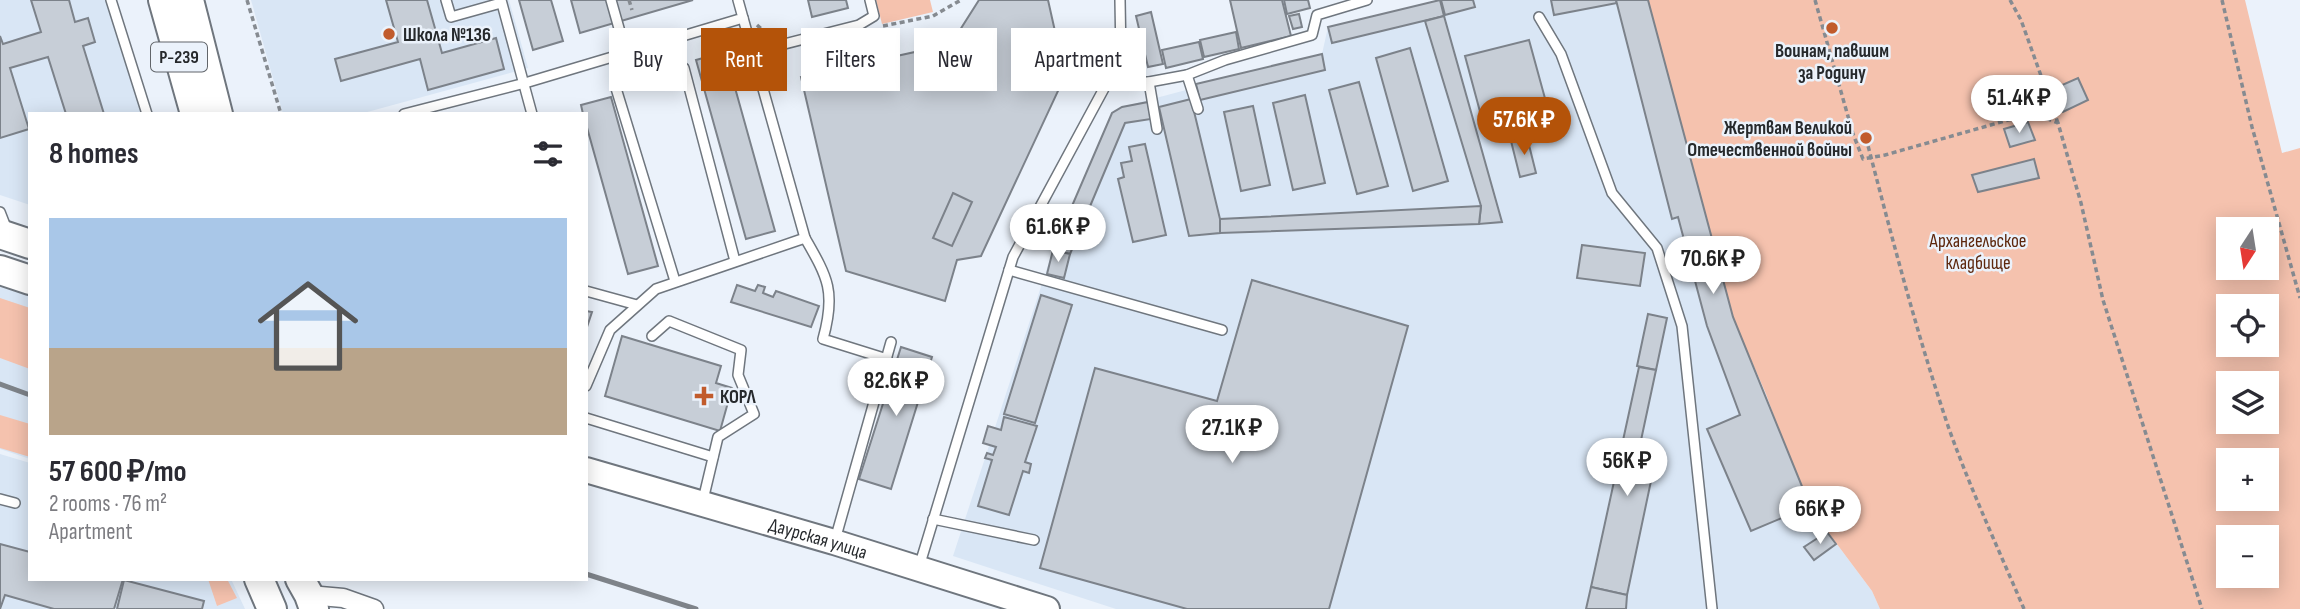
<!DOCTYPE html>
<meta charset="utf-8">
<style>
body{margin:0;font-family:"Sofia Sans Condensed",sans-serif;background:#f2f2f3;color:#2b2b33;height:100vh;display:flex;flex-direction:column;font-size:26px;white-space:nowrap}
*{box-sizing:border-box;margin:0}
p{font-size:23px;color:#7c7c81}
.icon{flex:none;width:38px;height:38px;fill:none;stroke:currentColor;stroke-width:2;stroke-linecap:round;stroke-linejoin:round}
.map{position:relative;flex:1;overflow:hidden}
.side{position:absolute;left:28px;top:112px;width:560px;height:469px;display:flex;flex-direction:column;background:#fff;border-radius:0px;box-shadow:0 4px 18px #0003}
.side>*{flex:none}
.top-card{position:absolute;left:609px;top:28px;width:665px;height:63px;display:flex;gap:14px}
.needle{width:46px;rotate:192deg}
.controls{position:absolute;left:2216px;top:217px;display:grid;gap:14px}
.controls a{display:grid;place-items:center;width:63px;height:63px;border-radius:0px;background:#fff;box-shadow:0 4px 18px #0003;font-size:35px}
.price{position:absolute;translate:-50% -60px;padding:0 16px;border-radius:24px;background:#fff;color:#222;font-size:23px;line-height:46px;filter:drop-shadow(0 2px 4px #0008)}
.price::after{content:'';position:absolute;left:50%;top:42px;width:21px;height:16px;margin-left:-10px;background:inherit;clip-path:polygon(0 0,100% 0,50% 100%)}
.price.selected{background:#b45309;color:#fff}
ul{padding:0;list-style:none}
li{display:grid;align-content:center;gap:14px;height:371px;padding:0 21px}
li span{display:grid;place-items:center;height:217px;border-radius:0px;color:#555}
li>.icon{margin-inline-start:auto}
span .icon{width:126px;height:126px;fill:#fffc;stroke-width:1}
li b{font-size:30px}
h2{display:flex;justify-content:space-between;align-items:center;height:84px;padding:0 21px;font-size:30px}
.tag{padding:0 24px;border-radius:0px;background:#fff;box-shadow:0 4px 18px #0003;font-size:24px;line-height:63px}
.tag.selected{background:#b45309;color:#fff}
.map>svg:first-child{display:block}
.built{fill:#d9e6f5}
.green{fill:#f5c2ae;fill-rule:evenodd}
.building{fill:#c7ced7;stroke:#7c828a;stroke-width:2}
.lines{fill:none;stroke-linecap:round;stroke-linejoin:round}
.lane-casing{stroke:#6f767e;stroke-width:12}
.street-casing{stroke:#6f767e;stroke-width:21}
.secondary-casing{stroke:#6f767e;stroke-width:28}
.primary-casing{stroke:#6f767e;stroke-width:32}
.path{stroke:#868b91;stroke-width:3.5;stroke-dasharray:5 3.5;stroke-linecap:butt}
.lane{stroke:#fff;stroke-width:9}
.street{stroke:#fff;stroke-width:18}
.secondary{stroke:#fff;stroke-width:24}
.primary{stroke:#fff;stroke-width:28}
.rail{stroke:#7e8389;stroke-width:5}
.poi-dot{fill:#c15b2c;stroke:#ebf2fb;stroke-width:2.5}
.labels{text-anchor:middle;stroke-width:5;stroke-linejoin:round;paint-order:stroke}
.shield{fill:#ebf2fb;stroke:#61656a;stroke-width:2}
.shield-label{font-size:18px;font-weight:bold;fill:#26292c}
.poi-label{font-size:19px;font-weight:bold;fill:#26292c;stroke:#ebf2fb;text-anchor:start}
.park-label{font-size:19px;fill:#5d270d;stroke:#ebf2fb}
.street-label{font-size:19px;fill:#26292c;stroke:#ebf2fb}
</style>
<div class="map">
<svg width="2300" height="609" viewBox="0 0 2300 609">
<rect width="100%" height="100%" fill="#ebf2fb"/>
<g class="built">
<path d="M0 0H116L148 114H30V205L0 195Z"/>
<path d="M251 0H509L528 68 360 114H283Z"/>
<path d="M1440 0H1644L1735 323 1766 394 1804 500 1872 591 1880 609H1116L953 556 1053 250 1112 113 1122 107 1322 54 1328 27Z"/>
<path d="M0 286 30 295V459L0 449Z"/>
<path d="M0 454 30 463V579H231L245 609H0Z"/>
</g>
<g class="green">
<path d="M876 0H930L933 12 882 24Z"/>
<path d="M1644 0H2245L2282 153 2300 148V609H1880L1872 591 1804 500 1766 394 1735 323ZM2228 229H2266V268H2228ZM2228 306H2266V345H2228ZM2228 383H2266V422H2228ZM2228 460H2266V499H2228ZM2228 537H2266V576H2228Z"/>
<path d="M0 298 30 308V369L0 358Z"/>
<path d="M0 415 30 424V457L0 448Z"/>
<path d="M208 579H227L237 598 217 606Z"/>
</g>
<g class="building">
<path d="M31 0H69L75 22 88 18 95 42 83 46 104 114H66L48 57 10 68 29 129 0 138V36L3 44 41 32Z"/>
<path d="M386 0H427L442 53 496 38 504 69 428 90 420 59 341 81 335 59 398 42Z"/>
<path d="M519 0H551L563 41 533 50Z"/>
<path d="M571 0H693L580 33Z"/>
<path d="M808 0H846L848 8 812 17Z"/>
<path d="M979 0H1048L1065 76 981 256 957 260 945 301 846 271 801 77 951 44Z"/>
<path d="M1230 0H1282L1291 36 1241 48Z"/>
<path d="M1284 0H1308L1310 8 1287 14Z"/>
<path d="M1440 0 1444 16 1332 43 1328 27Z"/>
<path d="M1441 0H1473L1475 7 1445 15Z"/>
<path d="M1551 0H1616L1617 3 1554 15Z"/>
<path d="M1616 0H1648L1733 317 1810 506 1751 531 1707 429 1740 415 1707 326 1678 217 1672 219Z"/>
<path d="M1151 12 1163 64 1148 67 1136 16Z"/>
<path d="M1299 14 1302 27 1293 29 1289 16Z"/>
<path d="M1444 16 1502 222 1479 224 1481 206 1425 21Z"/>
<path d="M1236 32 1239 49 1204 57 1200 40Z"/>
<path d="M1529 40 1546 102 1482 119 1465 56Z"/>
<path d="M1199 42 1203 59 1166 68 1162 50Z"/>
<path d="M1410 48 1448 181 1413 191 1376 58Z"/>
<path d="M725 52 775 231 746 239 696 60Z"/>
<path d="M1322 54 1325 70 1200 100 1196 84Z"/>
<path d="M2078 78 2088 100 2063 112 2053 89Z"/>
<path d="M1359 82 1388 186 1357 194 1329 90Z"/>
<path d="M1305 95 1325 183 1293 190 1273 103Z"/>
<path d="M611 97 658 266 628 274 586 124V114H583L581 105Z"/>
<path d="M1191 99 1220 219V233L1189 236 1159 107Z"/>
<path d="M1148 102 1151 119 1125 123 1070 254 1053 250 1112 113 1122 107Z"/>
<path d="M1253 106 1270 185 1241 191 1224 112Z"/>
<path d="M2028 122 2035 140 2010 147 2004 129Z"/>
<path d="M1527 137 1536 173 1520 177 1511 141Z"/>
<path d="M1145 144 1166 235 1133 242 1118 179 1124 177 1121 163 1132 161 1129 147Z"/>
<path d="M2034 159 2039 178 1978 192 1972 175Z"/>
<path d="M953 193 972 202 952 246 933 238Z"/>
<path d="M1481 206 1479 224 1220 233V219Z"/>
<path d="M1582 245 1645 253 1640 286 1577 278Z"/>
<path d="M1053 250 1070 254 1064 278 1047 274Z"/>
<path d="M1252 280 1408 326 1329 609H1187L1040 568 1095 368 1217 401Z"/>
<path d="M737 285 755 291 758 285 765 287 763 293 773 297 776 291 819 306 811 327 731 302Z"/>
<path d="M1041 295 1072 305 1035 423 1004 414Z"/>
<path d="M586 311 592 312 586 330Z"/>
<path d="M1648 314 1667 318 1656 370 1637 366Z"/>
<path d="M622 336 721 366 716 383 732 388 720 431 605 396Z"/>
<path d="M901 347 932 357 891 489 859 479Z"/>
<path d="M1639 367 1656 370 1637 459 1655 462 1627 595 1591 587Z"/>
<path d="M1004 417 1037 426 1025 462 1031 464 1029 473 1023 471 1009 515 978 506 992 460 985 458 987 453 993 455 996 447 983 443 988 426 1001 430Z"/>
<path d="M1827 532 1836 544 1814 560 1804 547Z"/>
<path d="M0 544 30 552V579H123L114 609H54L5 595 0 609Z"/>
<path d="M124 580 204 601 202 609H117Z"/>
<path d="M1591 587 1627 595 1626 609H1586Z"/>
</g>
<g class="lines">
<defs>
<g id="lane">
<path d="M111 0 147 114"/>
<path d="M446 0 451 17 501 3"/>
<path d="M501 0 532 114"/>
<path d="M611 0 626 53"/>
<path d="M1539 17 1561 54 1612 193 1657 248 1682 326 1712 609"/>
<path d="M753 52 859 25 874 16 870 0"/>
<path d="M684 68 735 261"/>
<path d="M1187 75 1198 109"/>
<path d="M1107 82H1149L1187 75 1225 60 1312 35 1317 15 1367 0"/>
<path d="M1149 82 1157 129"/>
<path d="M615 85 675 281"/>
<path d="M404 114 525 83 743 18 738 0"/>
<path d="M0 212 7 230"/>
<path d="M805 238C828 278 836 292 823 339L887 359"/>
<path d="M1009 270 1222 330"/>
<path d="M586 291 637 305"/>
<path d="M652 336 669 321 741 350 738 375 754 414 718 437 703 500"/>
<path d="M586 386 610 330 656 289 805 238 743 18"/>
<path d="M586 418 713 457"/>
<path d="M0 499 15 503"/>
<path d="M933 519 1034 540"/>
<path d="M835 540 891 342"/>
<path d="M919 567 1013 257 1121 57 1120 0"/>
</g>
<path id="street" d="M309 595 343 598 374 609"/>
<g id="secondary">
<path id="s1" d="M586 470 834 542 1047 609"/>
</g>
<g id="primary">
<path d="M163 0 195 114"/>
<path d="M189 0 218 114"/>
<path d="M0 234 30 244"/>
<path d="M0 270 30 280"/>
<path d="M259 579 272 609"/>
<path d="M300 579 309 595 314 609"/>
</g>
</defs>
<use href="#lane" class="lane-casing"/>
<use href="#street" class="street-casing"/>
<use href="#secondary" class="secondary-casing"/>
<use href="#primary" class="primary-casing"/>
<g class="path">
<path d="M247 0 281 114"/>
<path d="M629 0 632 10"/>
<path d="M1815 0 1853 134 1863 159 1885 155 2033 113 2058 123 2081 203 2103 300 2202 609"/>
<path d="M2010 0 2021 20 2058 123"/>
<path d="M2222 0 2252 127 2300 298"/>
<path d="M757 25 769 36"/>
<path d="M883 26 933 16 961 0"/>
<path d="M1866 138C1891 234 1916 331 1948 426 1970 488 1998 548 2024 609"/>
</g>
<use href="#lane" class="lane"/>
<use href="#street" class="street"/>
<use href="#secondary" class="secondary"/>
<use href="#primary" class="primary"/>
<g class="rail">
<path d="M0 384 30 395"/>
<path d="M586 574 696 609"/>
</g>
</g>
<g class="poi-dot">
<circle cx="1832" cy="28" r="7"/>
<circle cx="389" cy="34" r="7"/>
<circle cx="1866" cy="138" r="7"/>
<path d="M700.5 385.5h7v7h7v7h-7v7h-7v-7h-7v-7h7z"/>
</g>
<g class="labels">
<rect class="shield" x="151" y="42.5" width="56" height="29" rx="5"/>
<g class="shield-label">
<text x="179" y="63">Р-239</text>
</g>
<g class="poi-label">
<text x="403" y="41">Школа №136</text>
<text x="1832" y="57" text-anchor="middle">Воинам, павшим<tspan x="1832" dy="22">за Родину</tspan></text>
<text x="1852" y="134" text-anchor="end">Жертвам Великой<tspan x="1852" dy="22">Отечественной войны</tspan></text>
<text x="720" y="403">КОРЛ</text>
</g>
<g class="park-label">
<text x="1978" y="247">Архангельское<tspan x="1978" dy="22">кладбище</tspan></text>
</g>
<g class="street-label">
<text dy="7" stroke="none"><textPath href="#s1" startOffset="242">Даурская улица</textPath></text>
</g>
</g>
</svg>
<div class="controls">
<a><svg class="needle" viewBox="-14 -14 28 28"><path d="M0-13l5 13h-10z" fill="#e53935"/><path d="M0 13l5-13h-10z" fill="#7c7c81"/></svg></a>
<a><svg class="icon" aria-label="locate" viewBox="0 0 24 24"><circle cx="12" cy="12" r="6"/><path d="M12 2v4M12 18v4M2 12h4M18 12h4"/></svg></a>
<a><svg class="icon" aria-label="layers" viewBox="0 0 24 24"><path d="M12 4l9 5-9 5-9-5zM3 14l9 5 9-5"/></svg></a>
<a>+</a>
<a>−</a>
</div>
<b class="price" style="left:2019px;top:135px">51.4K ₽</b>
<b class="price selected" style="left:1524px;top:157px">57.6K ₽</b>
<b class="price" style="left:1058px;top:264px">61.6K ₽</b>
<b class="price" style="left:1713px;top:296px">70.6K ₽</b>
<b class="price" style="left:896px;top:418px">82.6K ₽</b>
<b class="price" style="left:1232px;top:465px">27.1K ₽</b>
<b class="price" style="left:1627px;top:498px">56K ₽</b>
<b class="price" style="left:1820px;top:546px">66K ₽</b>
<div class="top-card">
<a class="tag">Buy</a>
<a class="tag selected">Rent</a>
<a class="tag">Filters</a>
<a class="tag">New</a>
<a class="tag">Apartment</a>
</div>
<section class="side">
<h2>8 homes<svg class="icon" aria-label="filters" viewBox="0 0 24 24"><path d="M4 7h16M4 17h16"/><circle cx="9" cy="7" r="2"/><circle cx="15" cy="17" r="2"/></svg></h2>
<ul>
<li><span style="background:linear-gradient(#a9c7e8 60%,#b9a48a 0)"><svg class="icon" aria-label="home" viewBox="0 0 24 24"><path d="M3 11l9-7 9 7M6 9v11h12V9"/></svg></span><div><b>57 600 ₽/mo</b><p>2 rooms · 76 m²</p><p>Apartment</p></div></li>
</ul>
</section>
</div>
